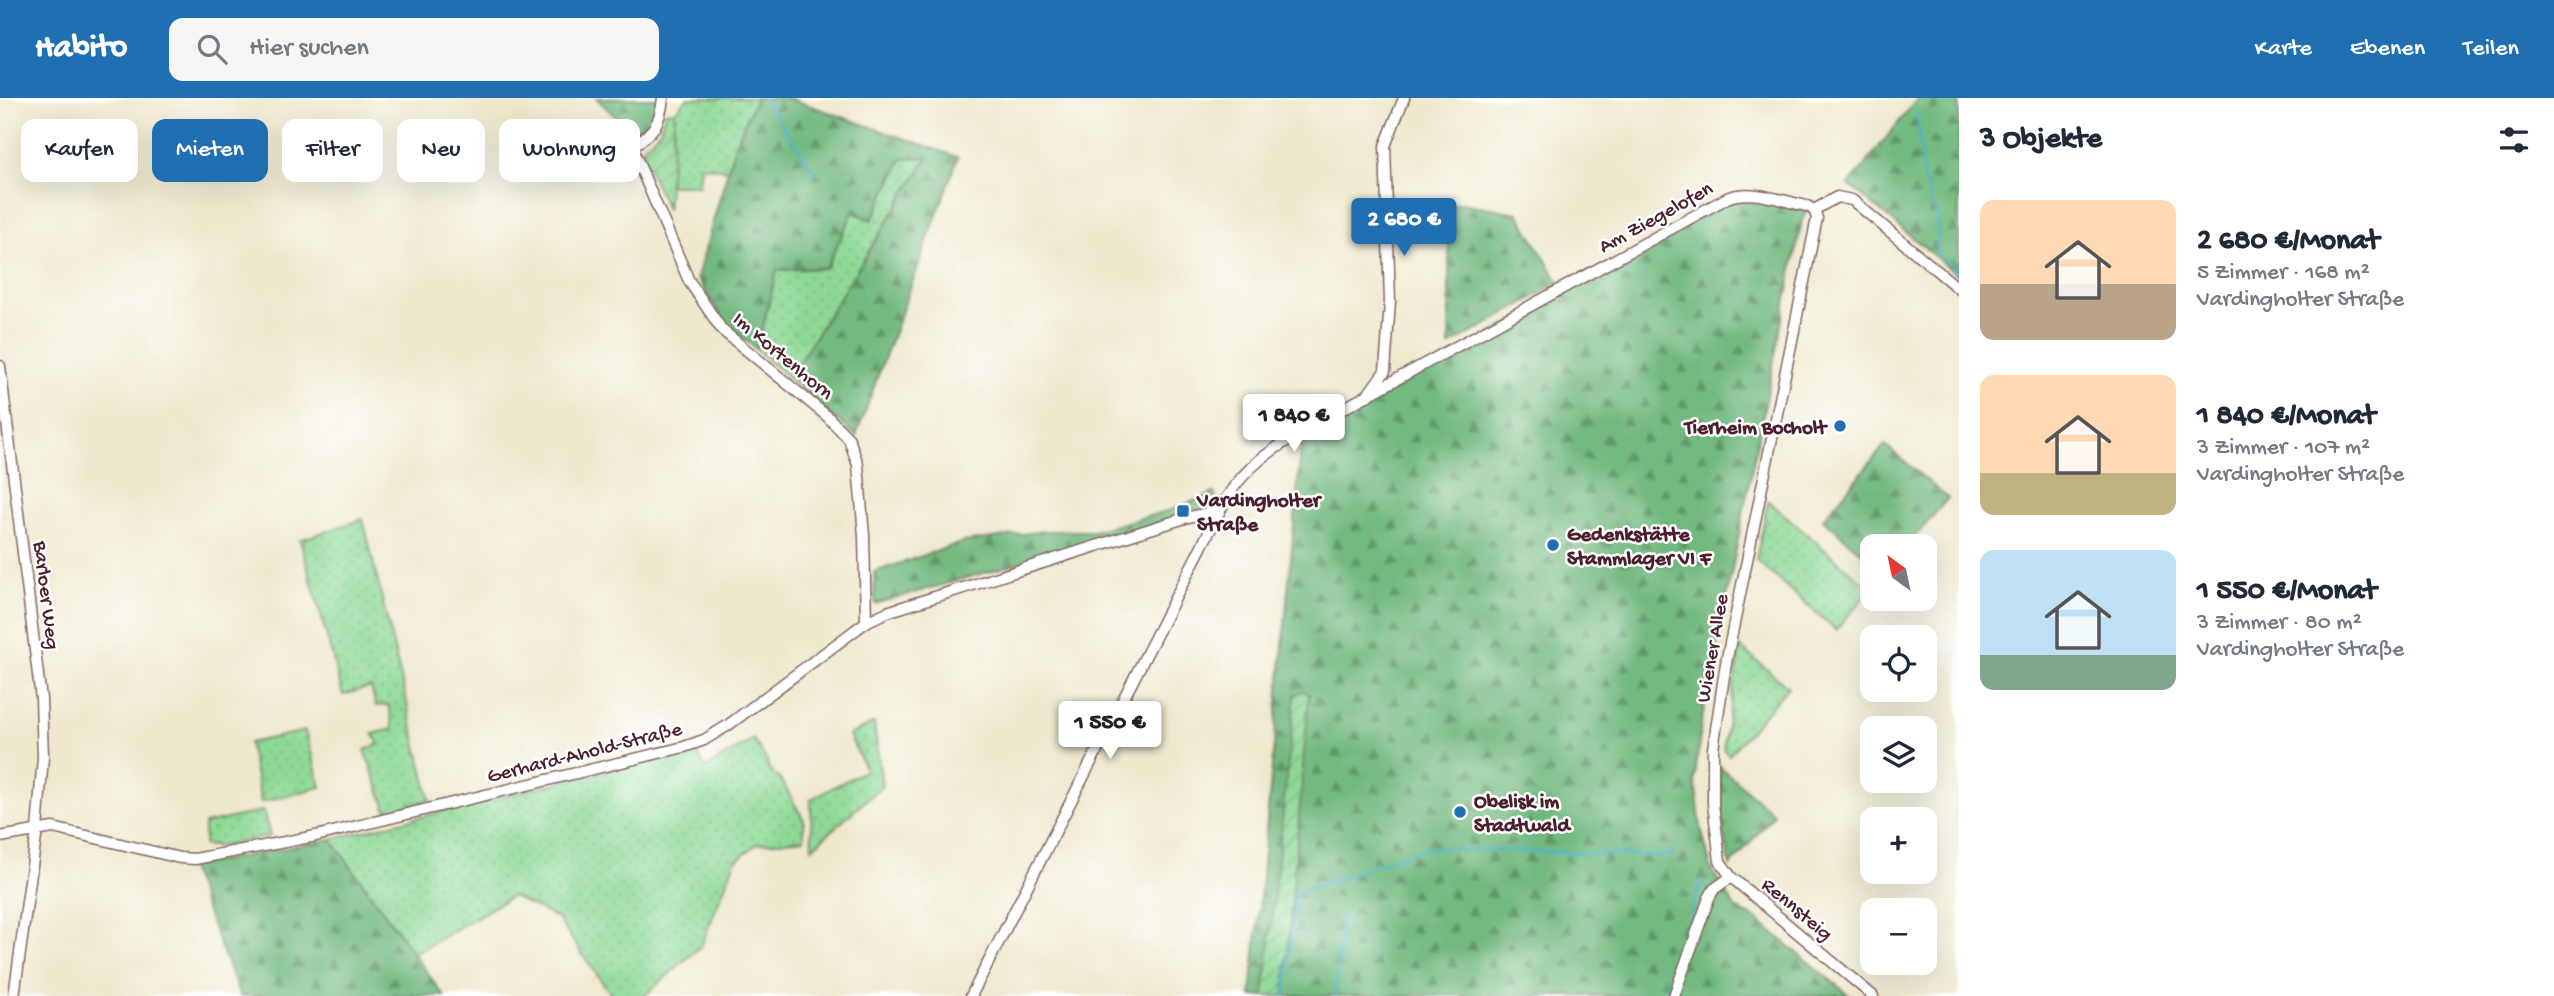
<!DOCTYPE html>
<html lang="de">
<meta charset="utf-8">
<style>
body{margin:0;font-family:"Gochi Hand",sans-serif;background:#f6f6f7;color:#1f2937;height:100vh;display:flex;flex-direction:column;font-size:26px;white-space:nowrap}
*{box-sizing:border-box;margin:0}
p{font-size:23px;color:#747a83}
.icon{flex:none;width:38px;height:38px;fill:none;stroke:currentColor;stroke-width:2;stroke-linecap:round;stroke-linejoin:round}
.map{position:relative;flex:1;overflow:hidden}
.drawer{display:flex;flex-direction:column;background:#fff;width:595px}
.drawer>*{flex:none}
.top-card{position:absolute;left:21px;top:21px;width:665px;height:63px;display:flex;gap:14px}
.needle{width:46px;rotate:327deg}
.controls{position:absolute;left:1860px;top:436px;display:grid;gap:14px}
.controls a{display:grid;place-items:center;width:77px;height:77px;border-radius:14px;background:#fff;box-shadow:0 7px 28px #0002;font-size:35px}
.price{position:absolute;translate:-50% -60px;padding:0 16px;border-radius:7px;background:#fff;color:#222;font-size:23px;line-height:46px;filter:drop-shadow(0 2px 4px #0008)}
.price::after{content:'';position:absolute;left:50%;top:42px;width:21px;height:16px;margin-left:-10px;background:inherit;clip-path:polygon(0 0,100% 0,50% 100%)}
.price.selected{background:#1f6fb2;color:#fff}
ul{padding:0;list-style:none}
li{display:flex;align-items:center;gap:21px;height:175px;padding:0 21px}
li span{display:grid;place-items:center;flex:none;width:196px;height:140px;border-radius:14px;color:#555}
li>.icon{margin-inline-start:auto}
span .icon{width:84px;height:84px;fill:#fffc;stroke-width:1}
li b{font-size:30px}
h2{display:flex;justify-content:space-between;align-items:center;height:84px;padding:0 21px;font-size:30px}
.pill{padding:0 24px;border-radius:14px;background:#fff;box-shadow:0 7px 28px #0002;font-size:24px;line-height:63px}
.pill.selected{background:#1f6fb2;color:#fff}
header{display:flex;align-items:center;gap:42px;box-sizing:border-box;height:98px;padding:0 35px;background:#1f6fb2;color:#fff}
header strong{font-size:33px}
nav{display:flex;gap:38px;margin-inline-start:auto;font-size:24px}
.search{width:490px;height:63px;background:#f6f6f7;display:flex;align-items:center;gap:18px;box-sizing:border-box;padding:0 24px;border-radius:14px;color:#747a83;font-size:26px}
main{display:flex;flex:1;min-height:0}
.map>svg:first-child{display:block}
.grass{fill:url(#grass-dots);stroke:#6c7c60;stroke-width:2}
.forest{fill:url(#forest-firs);stroke:#5e6c55;stroke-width:2}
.garden{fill:url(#garden-furrows);stroke:#6c7c60;stroke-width:2}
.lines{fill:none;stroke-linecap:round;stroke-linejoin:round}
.stream{stroke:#49b1c8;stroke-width:2.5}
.minor-casing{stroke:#836563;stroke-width:13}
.minor{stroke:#fff;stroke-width:10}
.poi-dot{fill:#1f6fb2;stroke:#fff;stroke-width:2.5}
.labels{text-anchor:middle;stroke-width:5;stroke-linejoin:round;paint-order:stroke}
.street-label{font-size:21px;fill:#4a1f2b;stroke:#fff}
.poi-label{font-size:21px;font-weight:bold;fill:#4a1f2b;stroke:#fff;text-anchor:start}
</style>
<header>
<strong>Habito</strong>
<div class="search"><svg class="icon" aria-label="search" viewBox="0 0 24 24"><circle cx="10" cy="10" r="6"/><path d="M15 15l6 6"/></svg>Hier suchen</div>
<nav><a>Karte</a><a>Ebenen</a><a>Teilen</a></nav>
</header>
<main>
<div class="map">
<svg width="1959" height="898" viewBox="0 0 1959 898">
<defs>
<pattern id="grass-dots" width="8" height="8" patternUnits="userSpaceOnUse" patternTransform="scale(1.75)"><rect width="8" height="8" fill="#8ed996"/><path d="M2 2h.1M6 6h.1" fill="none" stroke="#7cba81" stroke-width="1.8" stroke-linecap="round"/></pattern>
<pattern id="forest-firs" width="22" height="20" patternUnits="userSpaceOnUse" patternTransform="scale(1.75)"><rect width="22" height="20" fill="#72b97f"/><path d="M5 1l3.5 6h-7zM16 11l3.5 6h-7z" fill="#609668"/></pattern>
<pattern id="garden-furrows" width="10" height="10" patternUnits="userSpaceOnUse" patternTransform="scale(1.75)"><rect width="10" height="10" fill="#8ed996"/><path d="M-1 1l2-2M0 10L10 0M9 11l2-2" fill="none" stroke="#7cba81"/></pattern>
</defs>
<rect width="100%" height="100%" fill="#fff"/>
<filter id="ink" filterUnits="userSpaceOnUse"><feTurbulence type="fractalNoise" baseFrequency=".0143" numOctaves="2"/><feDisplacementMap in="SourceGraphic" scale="14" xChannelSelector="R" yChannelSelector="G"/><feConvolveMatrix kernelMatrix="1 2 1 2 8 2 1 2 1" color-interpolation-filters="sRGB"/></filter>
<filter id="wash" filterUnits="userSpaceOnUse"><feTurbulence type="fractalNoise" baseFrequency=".00686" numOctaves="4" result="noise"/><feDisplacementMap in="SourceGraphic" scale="28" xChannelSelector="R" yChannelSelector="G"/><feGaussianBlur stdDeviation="1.57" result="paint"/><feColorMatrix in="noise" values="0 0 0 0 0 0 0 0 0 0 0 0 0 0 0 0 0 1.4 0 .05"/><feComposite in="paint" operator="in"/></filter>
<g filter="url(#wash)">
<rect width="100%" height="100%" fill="#eee8cc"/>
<g class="grass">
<path d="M687 0H756L735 47 728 72 701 68 699 87H669L675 13Z"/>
<path d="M929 58 789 280 757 252 777 172 826 170 853 114 872 122 902 60Z"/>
<path d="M1768 403 1871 491 1836 532 1756 462Z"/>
<path d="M363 421 430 702 387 713 365 652 379 646 373 636 393 631 389 607 376 608 371 589 343 597 300 442Z"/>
<path d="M1740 549 1788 589 1729 657 1723 651Z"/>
<path d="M874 625 882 688 812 750 811 701 866 672 849 637Z"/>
<path d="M305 633 321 689 261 704 249 645Z"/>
<path d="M753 641 767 663 769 672 781 682 804 722V741L757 746 735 763 701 848 644 898H612L557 820 512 798 414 856 331 741 694 651 706 670Z"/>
<path d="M263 713 270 738 220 749 204 747V726Z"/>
</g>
<g class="forest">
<path d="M596 0H657C655 17 654 27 640 38L635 37Z"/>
<path d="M756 0H788L958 59 856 338 789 280 928 59 902 61 872 122 853 114 826 170 777 172 757 252 727 227 697 180 735 47Z"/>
<path d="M1918 0H1959V178L1849 87Z"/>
<path d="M1745 99 1807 113 1802 122 1701 626 1695 682 1701 730 1711 770 1735 810 1755 820 1850 898H1251L1302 340 1734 101Z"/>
<path d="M1461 105 1518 115 1559 185 1449 248V107Z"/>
<path d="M1885 347 1948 400 1907 448H1872V464L1823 421Z"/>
<path d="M1214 395 1217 402 1213 410 875 506 874 474 964 444 1044 433H1094L1171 412Z"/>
<path d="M1719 668 1774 716 1730 768 1722 724Z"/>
<path d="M331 741 444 898H240L188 766 193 768Z"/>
</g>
<g class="garden">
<path d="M675 13 667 112 643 58 642 51 660 32 665 14Z"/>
<path d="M1303 593 1309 596 1284 898H1264L1295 597Z"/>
</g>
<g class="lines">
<g class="stream">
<path d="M764 0 815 75"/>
<path d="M1917 13 1923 78 1938 122V156L1959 173"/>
<path d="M1285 898 1296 795 1425 750 1666 758 1676 754"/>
<path d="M1335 898 1342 817"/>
<path d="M1663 898 1702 783"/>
</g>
</g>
</g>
<g filter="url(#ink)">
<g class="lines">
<defs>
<g id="minor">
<path d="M663 0C660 28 653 33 632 50L689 183 722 232 828 319 849 341 858 367 864 438 866 524"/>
<path d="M1814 112 1817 120 1726 565 1713 651V706L1720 763 1731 779 1873 898"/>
<path d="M1814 112 1837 99 1852 102 1959 191"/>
<path d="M0 268 41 601 43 659 37 732 14 898"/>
<path d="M1367 298 1385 273 1390 204 1385 48 1404 0"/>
<path d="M0 739 53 730 180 760 195 761 316 738 684 649 704 642 727 628 866 524 887 514 1185 420 1220 412"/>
<path d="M971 898 1227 399C1249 365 1272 352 1306 331L1727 100C1751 90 1782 103 1807 108L1814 112"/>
<path d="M1674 898 1709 800 1714 791 1731 779"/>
</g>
</defs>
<use href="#minor" class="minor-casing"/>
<use href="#minor" class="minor"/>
</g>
</g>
<g class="poi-dot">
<circle cx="1840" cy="328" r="7"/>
<rect x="1176" y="406" width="14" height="14" rx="3.5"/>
<circle cx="1553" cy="447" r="7"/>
<circle cx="1460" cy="714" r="7"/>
</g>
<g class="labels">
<g class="street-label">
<text transform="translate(1655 118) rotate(-29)" y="7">Am Ziegelofen</text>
<text transform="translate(784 257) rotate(40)" y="7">Im Kortenhorn</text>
<text transform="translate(48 497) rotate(83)" y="7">Barloer Weg</text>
<text transform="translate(1711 550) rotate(-80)" y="7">Wiener Allee</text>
<text transform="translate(584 653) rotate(-14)" y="7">Gerhard-Ahold-Straße</text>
<text transform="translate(1798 810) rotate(40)" y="7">Rennsteig</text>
</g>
<g class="poi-label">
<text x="1826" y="335" text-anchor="end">Tierheim Bocholt</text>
<text x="1197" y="408">Vardingholter<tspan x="1197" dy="24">Straße</tspan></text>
<text x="1567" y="442">Gedenkstätte<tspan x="1567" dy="24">Stammlager VI F</tspan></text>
<text x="1474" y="709">Obelisk im<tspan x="1474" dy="24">Stadtwald</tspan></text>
</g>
</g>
</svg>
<div class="controls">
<a><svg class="needle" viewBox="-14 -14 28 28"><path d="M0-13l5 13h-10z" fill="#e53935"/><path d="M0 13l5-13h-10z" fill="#747a83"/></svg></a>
<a><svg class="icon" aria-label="locate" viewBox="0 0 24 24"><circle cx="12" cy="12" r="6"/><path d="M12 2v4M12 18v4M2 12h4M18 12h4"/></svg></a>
<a><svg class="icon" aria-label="layers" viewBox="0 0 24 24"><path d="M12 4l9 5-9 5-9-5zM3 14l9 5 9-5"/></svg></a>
<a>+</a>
<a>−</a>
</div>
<b class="price selected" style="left:1404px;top:160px">2 680 €</b>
<b class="price" style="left:1294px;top:356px">1 840 €</b>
<b class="price" style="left:1110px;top:663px">1 550 €</b>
<div class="top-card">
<a class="pill">Kaufen</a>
<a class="pill selected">Mieten</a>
<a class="pill">Filter</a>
<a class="pill">Neu</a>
<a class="pill">Wohnung</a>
</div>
</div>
<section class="drawer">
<h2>3 Objekte<svg class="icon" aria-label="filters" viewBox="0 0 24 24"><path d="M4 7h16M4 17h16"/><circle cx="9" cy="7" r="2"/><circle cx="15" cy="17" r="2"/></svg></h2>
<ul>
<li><span style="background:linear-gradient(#ffd9b3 60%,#b9a48a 0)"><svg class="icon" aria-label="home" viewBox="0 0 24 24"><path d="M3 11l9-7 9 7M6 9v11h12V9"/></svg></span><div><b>2 680 €/Monat</b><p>5 Zimmer · 168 m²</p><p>Vardingholter Straße</p></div></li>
<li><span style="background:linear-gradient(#ffd9b3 70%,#c2b280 0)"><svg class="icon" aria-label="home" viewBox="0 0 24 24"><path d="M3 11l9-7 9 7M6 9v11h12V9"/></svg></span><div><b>1 840 €/Monat</b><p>3 Zimmer · 107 m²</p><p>Vardingholter Straße</p></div></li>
<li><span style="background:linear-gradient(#bfe0f5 75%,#7fa58c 0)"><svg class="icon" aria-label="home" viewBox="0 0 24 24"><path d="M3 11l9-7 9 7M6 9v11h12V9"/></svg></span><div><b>1 550 €/Monat</b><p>3 Zimmer · 80 m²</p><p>Vardingholter Straße</p></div></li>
</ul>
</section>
</main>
